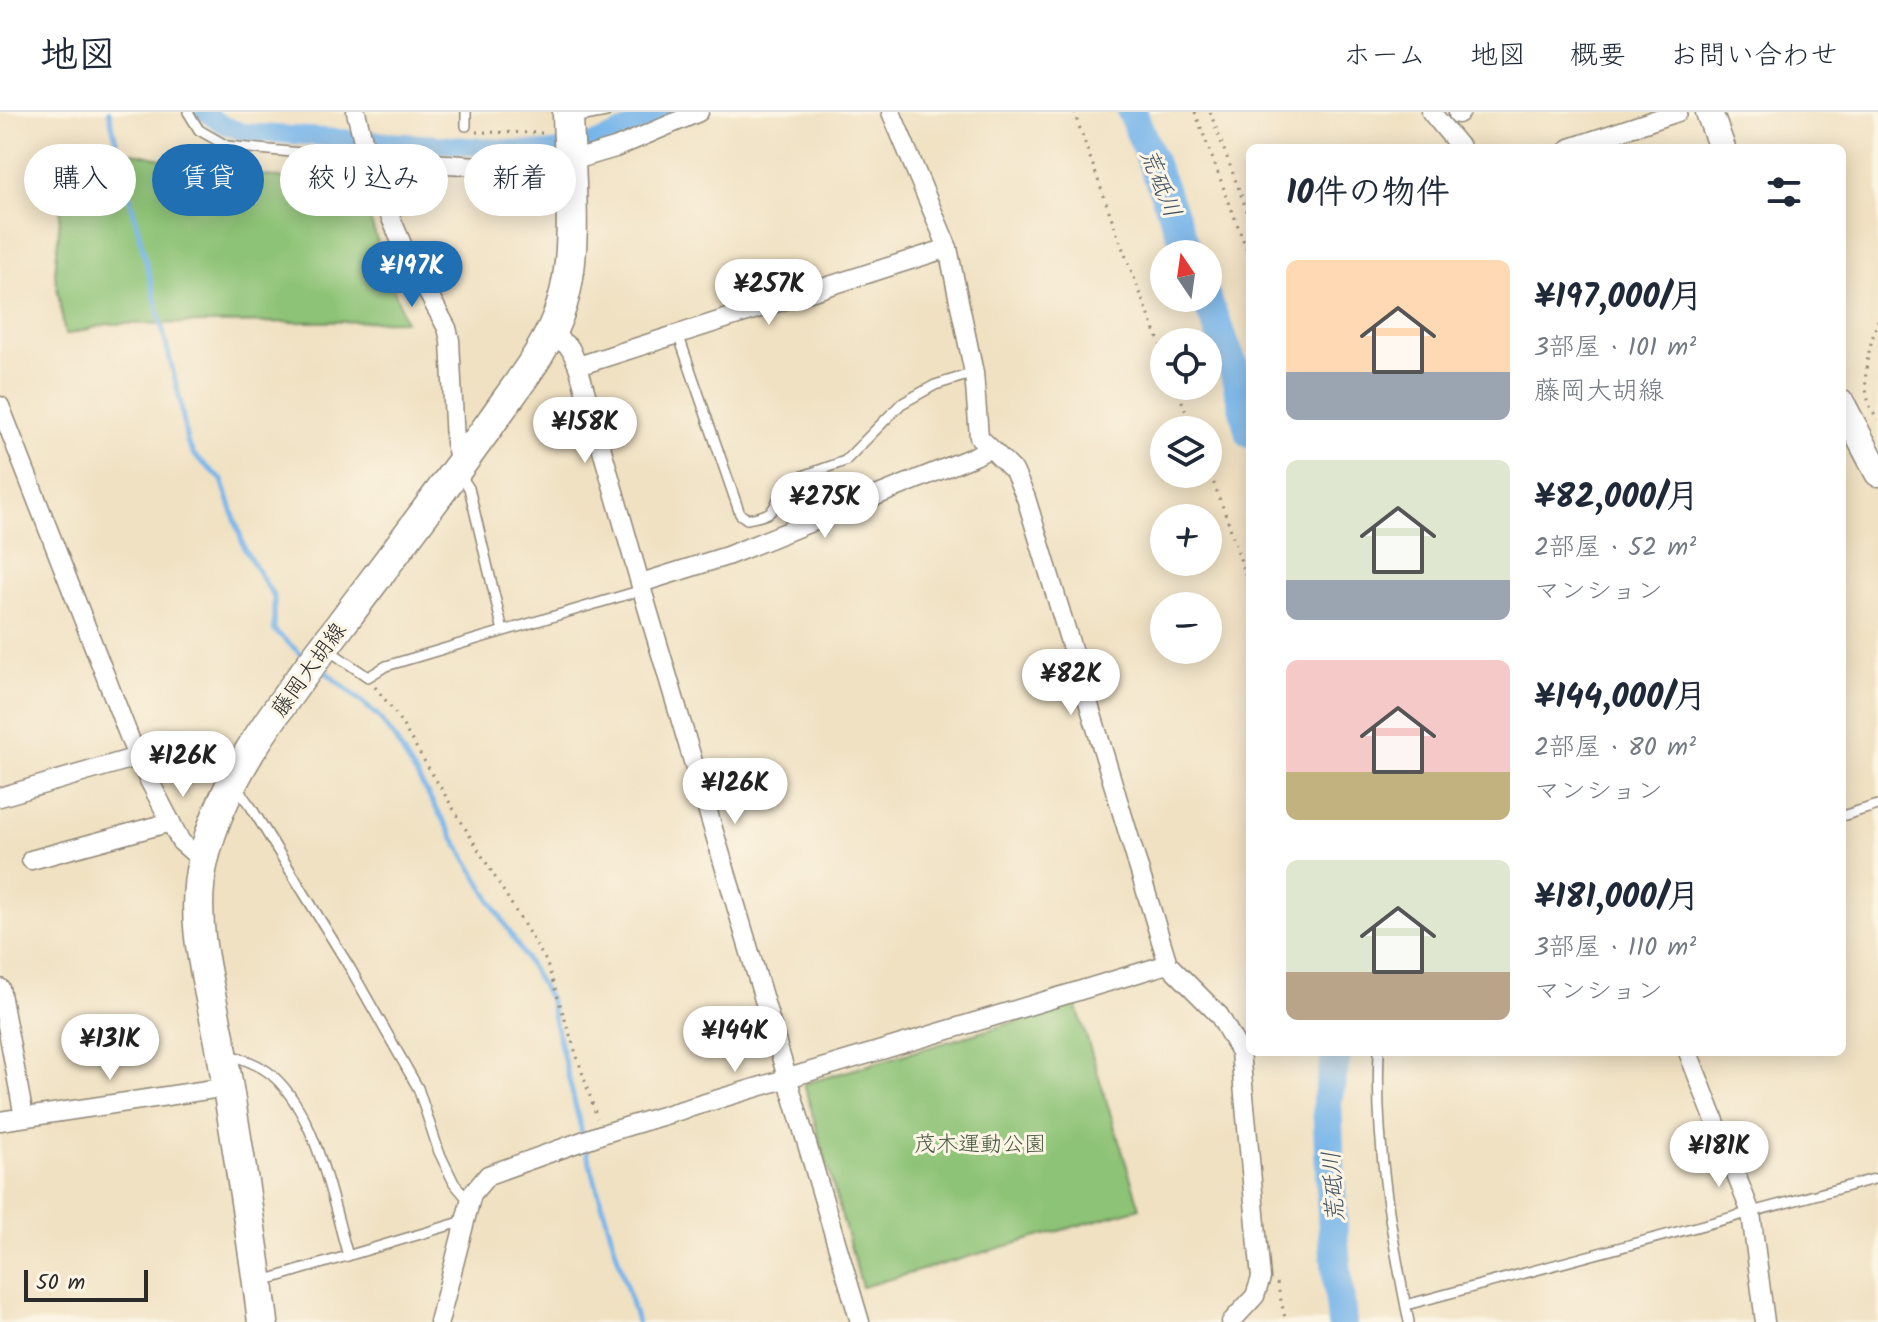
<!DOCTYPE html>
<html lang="ja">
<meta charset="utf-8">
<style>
body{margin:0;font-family:Kalam,"Klee One",sans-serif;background:#f2f2f3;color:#1f2937;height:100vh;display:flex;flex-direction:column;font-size:30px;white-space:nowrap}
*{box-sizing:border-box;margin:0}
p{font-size:26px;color:#747a83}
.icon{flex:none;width:44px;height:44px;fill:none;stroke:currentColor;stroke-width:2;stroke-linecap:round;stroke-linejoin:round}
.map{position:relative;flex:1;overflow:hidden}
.side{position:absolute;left:1246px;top:32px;width:600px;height:912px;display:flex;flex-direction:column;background:#fff;border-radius:12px;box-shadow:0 4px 20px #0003}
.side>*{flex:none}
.hud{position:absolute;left:24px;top:32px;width:760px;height:72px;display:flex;gap:16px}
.needle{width:52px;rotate:347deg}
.tools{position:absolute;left:1150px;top:128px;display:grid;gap:16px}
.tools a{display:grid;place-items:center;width:72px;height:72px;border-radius:50%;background:#fff;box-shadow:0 4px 20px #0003;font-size:40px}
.scale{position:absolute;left:24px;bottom:20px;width:124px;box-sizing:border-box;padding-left:8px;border:4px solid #2b2b2b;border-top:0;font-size:22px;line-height:28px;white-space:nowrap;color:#2b2b2b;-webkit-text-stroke:6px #fcf5e5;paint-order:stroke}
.price{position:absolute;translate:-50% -68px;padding:0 18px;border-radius:28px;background:#fff;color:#222;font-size:26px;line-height:52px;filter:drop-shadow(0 2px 4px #0008)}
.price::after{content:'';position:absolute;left:50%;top:48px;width:24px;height:18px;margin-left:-12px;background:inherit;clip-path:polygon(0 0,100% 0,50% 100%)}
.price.current{background:#1f6fb2;color:#fff}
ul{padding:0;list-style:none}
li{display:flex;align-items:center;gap:24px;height:200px;padding:0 40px}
li span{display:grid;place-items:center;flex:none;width:224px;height:160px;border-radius:12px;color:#555}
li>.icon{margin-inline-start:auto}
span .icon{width:96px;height:96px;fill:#fffc;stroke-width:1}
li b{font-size:34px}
h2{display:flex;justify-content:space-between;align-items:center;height:96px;padding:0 40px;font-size:34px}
.chip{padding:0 28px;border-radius:36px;background:#fff;box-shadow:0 4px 20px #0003;font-size:28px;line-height:72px}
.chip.current{background:#1f6fb2;color:#fff}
header{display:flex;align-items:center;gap:48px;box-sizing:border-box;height:112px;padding:0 40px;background:#fff;border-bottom:2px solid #e0e1e3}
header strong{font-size:38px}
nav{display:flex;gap:44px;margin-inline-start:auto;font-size:28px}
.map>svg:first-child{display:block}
.green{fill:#8dc376;stroke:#5c7750;stroke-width:2}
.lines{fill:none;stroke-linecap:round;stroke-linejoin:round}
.stream{stroke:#77b5ea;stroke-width:5}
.canal{stroke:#77b5ea;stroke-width:18}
.river{stroke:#77b5ea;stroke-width:30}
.lane-casing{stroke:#8e8676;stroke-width:12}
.street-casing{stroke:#8e8676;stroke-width:21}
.secondary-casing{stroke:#8e8676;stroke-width:29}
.primary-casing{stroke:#8e8676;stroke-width:33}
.path{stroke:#8e8676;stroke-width:3;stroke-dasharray:2 6;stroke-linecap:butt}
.lane{stroke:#fff;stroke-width:9}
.street{stroke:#fff;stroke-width:18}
.secondary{stroke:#fff;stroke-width:26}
.primary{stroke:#fff;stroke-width:30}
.labels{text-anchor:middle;stroke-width:6;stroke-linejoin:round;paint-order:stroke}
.street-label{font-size:22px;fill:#2b2b2b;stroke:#fcf5e5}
.park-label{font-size:22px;fill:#485942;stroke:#fcf5e5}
.water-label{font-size:24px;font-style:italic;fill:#425464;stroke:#fcf5e5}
</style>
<header>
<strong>地図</strong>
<nav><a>ホーム</a><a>地図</a><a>概要</a><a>お問い合わせ</a></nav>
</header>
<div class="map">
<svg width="1878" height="1210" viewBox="0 0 1878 1210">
<rect width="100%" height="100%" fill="#fcf5e5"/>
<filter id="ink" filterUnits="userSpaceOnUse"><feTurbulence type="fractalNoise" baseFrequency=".0125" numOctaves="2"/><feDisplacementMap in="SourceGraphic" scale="16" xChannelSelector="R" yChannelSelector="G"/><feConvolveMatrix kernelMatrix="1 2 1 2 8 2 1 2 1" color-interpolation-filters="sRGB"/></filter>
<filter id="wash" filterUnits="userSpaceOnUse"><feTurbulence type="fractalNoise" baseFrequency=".006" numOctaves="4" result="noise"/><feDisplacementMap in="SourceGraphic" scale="32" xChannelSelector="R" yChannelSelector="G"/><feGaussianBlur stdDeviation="1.8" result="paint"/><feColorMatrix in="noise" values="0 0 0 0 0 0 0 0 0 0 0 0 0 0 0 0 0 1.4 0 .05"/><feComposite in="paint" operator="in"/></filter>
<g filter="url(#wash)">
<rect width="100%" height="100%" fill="#f0e1c2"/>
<g class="green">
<path d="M80 30 162 47 360 79 405 209 108 212 65 223 55 162 61 93Z"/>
<path d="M1076 892 1140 1096 862 1175 804 972Z"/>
</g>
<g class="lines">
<g class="stream">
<path d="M109 0 180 288 187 330 194 343 222 368 245 438 274 485V518L302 543"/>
<path d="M325 559 378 604 393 624 549 886 588 1045 637 1210"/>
</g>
<path class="canal" d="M204 0 224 13 243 20 546 39 586 33 666 0"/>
<g class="river">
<path d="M1132 0 1189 142"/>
<path d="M1206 186 1233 254 1250 321"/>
<path d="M1337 940 1327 989 1333 1122 1342 1210"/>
</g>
</g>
</g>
<g filter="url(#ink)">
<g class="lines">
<defs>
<g id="lane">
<path d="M188 0 199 18 227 34 367 47"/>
<path d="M574 6 606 0"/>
<path d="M466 14V0"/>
<path d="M678 222 740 402 747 407C781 402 772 394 786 370L845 349 901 292 935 273 974 261"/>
<path d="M459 361 469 376 503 519"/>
<path d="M327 537 368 565 386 554 642 478"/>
<path d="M237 676 251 695 350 856 418 976 439 1040 454 1071 470 1090"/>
<path d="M1842 704 1878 693"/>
<path d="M1379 940C1375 1030 1391 1122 1409 1210"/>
<path d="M227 942C243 947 259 952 272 963 317 1002 332 1089 348 1144"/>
<path d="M260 1170 464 1109"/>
<path d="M1406 1193 1878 1066"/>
</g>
<g id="street">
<path d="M356 0 370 57 405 139 447 216 450 228 455 331 461 352"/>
<path d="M891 0 948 136 974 261 979 325 1014 359 1026 386 1168 852 1219 903 1240 940 1261 1166 1255 1184 1231 1210"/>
<path d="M1431 0 1461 36"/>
<path d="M1458 2 1461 0"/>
<path d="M1570 36 1678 0"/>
<path d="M367 47 528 57H568"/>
<path d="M568 50 615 36 699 0"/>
<path d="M550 220 570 236 578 254 647 495 860 1210"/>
<path d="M578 254 948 136"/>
<path d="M0 294 137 645 181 730 203 749"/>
<path d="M641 471 727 444 975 344 988 337"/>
<path d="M0 685 137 645"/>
<path d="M31 748 171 710"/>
<path d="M0 876 24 1005"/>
<path d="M1688 940 1751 1101 1765 1210"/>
<path d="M0 1009 227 975"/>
<path d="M439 1210 472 1082 488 1063 602 1022 1168 852"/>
</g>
<g id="secondary">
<path d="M1709 0 1722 36"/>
<path d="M1842 292 1878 361"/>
</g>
<path id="primary" d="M263 1210C252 1120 237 1030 222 940 211 878 188 812 203 749 223 660 286 586 339 515 390 447 441 380 490 312 516 274 549 236 562 192 579 138 569 58 568 0"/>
</defs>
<use href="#lane" class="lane-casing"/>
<use href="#street" class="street-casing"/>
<use href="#secondary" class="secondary-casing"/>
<use href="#primary" class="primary-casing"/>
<g class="path">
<path d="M1074 0 1119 127 1164 242"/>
<path d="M1195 0 1250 146"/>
<path d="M1210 0 1250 107"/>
<path d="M476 20 544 21"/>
<path d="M1878 208C1868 239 1856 279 1878 308"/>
<path d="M1176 274 1193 318"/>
<path d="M1208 356 1228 409 1250 478"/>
<path d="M375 575 394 599 546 849 597 1006"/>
<path d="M1277 1171 1286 1210"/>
</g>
<use href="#lane" class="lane"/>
<use href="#street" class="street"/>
<use href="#secondary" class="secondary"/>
<use href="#primary" class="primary"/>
</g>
</g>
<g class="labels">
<g class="street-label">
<text transform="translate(308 557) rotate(-54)" y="8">藤岡大胡線</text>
</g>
<g class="park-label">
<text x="980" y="1039">茂木運動公園</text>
</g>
<g class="water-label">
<text transform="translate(1161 71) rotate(68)" y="8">荒砥川</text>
<text transform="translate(1333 1075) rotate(-94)" y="8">荒砥川</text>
</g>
</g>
</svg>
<div class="tools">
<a><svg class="needle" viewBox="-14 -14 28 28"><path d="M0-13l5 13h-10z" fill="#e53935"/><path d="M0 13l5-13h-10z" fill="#747a83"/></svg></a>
<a><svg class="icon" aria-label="locate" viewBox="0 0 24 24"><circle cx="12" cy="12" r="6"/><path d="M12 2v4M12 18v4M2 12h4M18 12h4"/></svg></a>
<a><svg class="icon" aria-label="layers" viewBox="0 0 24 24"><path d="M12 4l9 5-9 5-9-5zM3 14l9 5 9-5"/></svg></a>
<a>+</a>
<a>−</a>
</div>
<div class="scale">50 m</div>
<b class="price current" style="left:412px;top:197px">¥197K</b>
<b class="price" style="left:769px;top:215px">¥257K</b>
<b class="price" style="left:585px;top:353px">¥158K</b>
<b class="price" style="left:825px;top:428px">¥275K</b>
<b class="price" style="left:1071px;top:605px">¥82K</b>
<b class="price" style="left:183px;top:687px">¥126K</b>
<b class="price" style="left:735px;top:714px">¥126K</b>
<b class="price" style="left:735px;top:962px">¥144K</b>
<b class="price" style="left:110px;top:970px">¥131K</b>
<b class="price" style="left:1719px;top:1077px">¥181K</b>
<div class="hud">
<a class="chip">購入</a>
<a class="chip current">賃貸</a>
<a class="chip">絞り込み</a>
<a class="chip">新着</a>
</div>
<section class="side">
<h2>10件の物件<svg class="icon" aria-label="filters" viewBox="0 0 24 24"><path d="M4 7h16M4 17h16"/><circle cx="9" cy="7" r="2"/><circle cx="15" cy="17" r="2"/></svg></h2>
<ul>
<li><span style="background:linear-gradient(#ffd9b3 70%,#9aa5b1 0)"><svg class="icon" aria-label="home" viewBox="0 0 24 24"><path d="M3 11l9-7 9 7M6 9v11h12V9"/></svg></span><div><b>¥197,000/月</b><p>3部屋 · 101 m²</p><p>藤岡大胡線</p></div></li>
<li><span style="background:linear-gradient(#dfe7d0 75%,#9aa5b1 0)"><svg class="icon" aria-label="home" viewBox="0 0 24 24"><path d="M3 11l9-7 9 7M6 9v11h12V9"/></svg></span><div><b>¥82,000/月</b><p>2部屋 · 52 m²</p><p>マンション</p></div></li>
<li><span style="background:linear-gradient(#f6c9c9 70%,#c2b280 0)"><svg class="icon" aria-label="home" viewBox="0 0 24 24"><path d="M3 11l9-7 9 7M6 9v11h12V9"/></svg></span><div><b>¥144,000/月</b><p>2部屋 · 80 m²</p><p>マンション</p></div></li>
<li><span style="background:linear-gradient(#dfe7d0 70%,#b9a48a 0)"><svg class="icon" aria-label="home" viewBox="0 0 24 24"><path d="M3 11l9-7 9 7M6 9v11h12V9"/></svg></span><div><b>¥181,000/月</b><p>3部屋 · 110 m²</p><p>マンション</p></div></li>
</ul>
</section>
</div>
